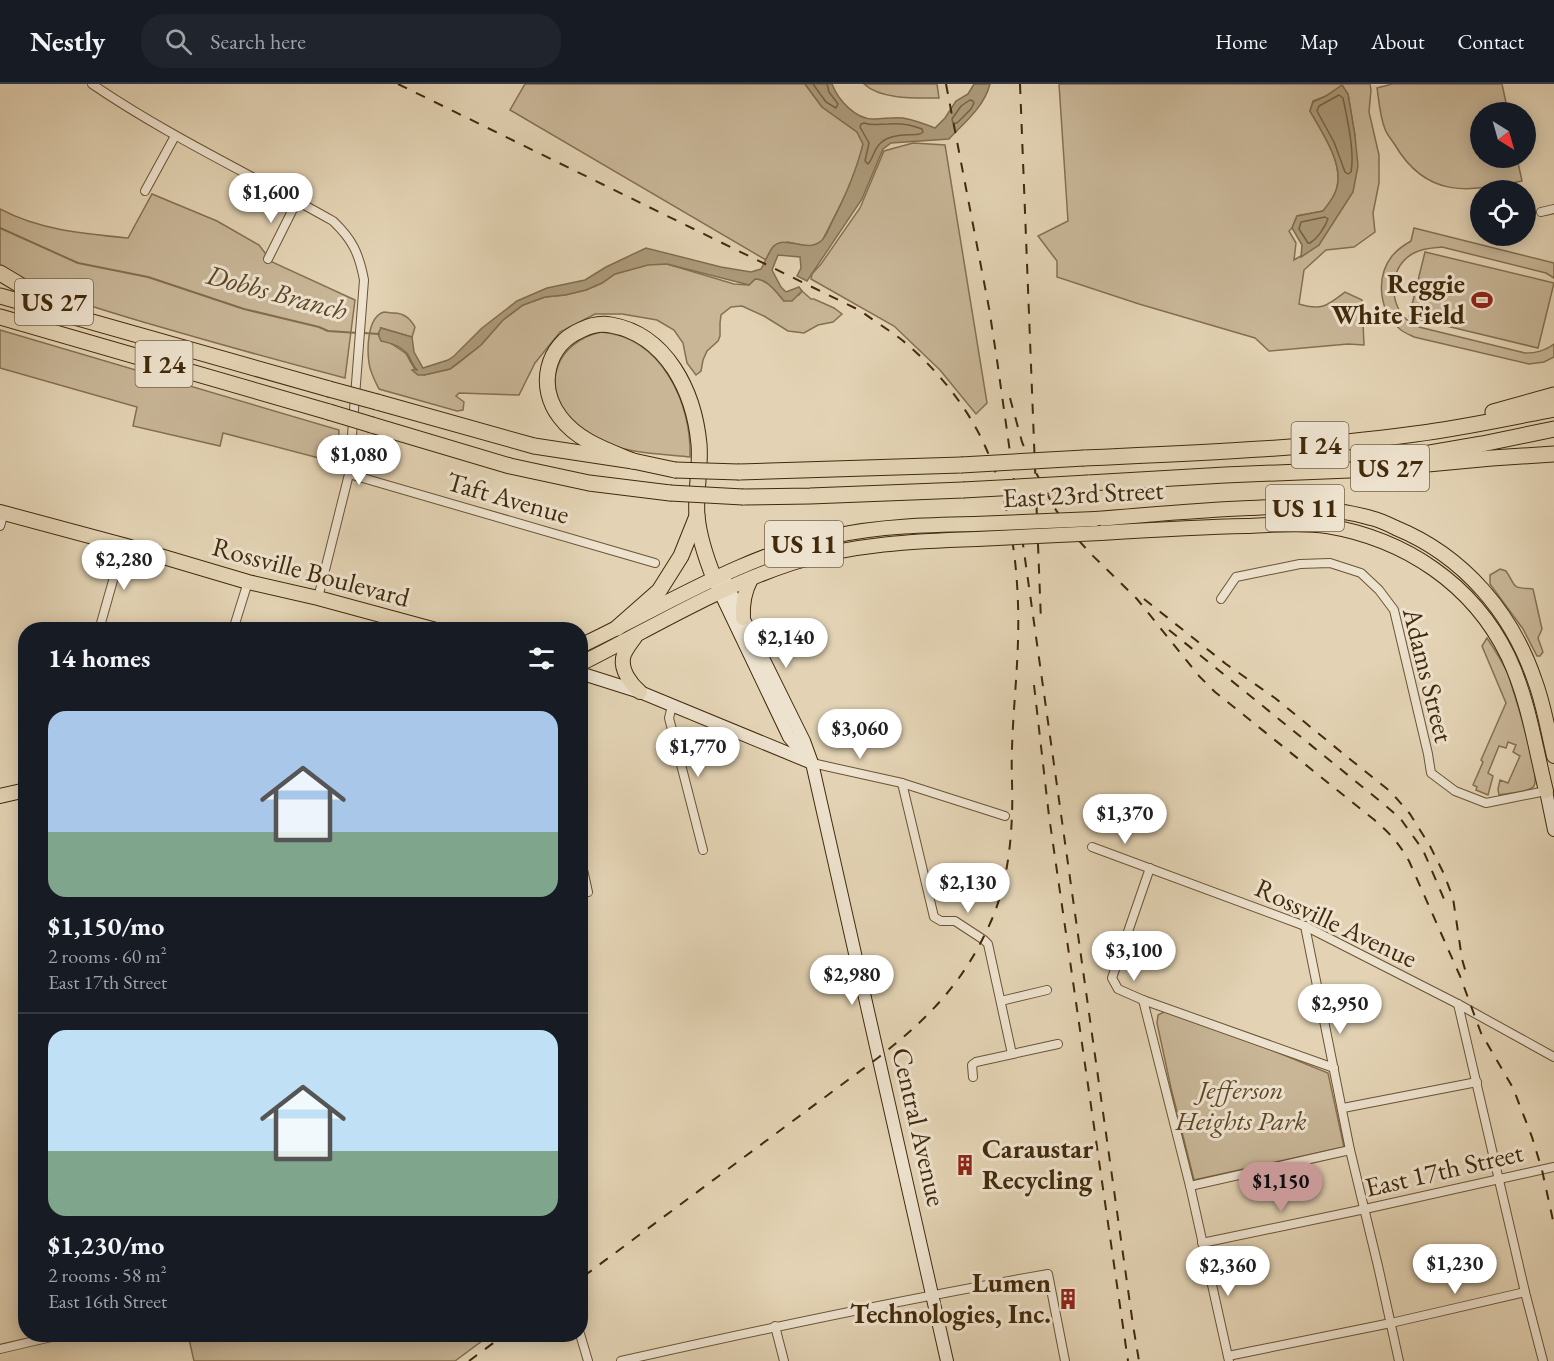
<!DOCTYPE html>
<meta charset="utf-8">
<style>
body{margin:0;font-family:"EB Garamond",serif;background:#20242c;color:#f1f3f6;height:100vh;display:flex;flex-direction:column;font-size:22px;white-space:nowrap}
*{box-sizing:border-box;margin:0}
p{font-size:20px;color:#9ea1a6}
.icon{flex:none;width:33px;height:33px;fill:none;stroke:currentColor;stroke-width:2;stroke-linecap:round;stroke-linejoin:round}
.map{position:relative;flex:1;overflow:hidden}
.panel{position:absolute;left:18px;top:538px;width:570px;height:720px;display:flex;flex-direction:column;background:#171b24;border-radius:24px;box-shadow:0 3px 15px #0003}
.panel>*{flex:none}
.needle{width:39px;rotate:143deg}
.controls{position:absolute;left:1470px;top:18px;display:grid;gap:12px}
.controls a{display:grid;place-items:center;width:66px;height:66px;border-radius:50%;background:#171b24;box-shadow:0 3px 15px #0003;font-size:30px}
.price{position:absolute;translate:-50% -51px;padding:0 14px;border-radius:21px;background:#fff;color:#222;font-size:20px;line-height:39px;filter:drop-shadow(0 2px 3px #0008)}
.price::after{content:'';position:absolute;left:50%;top:36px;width:18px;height:14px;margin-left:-9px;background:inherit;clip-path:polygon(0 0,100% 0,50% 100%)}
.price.selected{background:#c59692;color:#111}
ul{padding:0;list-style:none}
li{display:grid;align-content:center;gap:12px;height:318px;padding:0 30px}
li+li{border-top:2px solid #363941}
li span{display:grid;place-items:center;height:186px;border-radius:18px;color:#555}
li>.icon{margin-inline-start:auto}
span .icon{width:108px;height:108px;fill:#fffc;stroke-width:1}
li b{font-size:26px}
h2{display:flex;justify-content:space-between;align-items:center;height:72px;padding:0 30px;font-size:26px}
header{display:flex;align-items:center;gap:36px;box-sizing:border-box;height:84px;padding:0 30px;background:#171b24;border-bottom:2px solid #363941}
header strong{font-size:28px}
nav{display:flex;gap:33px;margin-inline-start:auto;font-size:21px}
.search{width:420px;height:54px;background:#20242c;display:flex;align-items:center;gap:15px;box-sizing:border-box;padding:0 21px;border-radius:24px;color:#9ea1a6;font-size:22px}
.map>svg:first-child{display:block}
.green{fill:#c8b697;stroke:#857050;stroke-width:1.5;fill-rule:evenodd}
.water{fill:#ac9a7a;stroke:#826d4d;stroke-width:1.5}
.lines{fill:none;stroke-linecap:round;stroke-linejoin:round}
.shore{stroke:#776242;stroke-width:1.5}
.stream{stroke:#826d4d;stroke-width:2}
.street-casing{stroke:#6a5434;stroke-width:10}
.secondary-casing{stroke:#422a0a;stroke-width:14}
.primary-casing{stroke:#422a0a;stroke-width:16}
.highway-casing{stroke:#422a0a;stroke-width:17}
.street{stroke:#ede2ce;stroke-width:8}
.secondary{stroke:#ede2ce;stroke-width:12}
.primary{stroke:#e3d3b4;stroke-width:14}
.highway{stroke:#e3d3b4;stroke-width:15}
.rail{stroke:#422a0a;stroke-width:2;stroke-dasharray:10 10;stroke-linecap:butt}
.primary-bridge-casing{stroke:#422a0a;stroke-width:16;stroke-linecap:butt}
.highway-bridge-casing{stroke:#422a0a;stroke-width:17;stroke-linecap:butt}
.primary-bridge{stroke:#e3d3b4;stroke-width:14}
.highway-bridge{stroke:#e3d3b4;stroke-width:15}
.labels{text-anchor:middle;stroke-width:6;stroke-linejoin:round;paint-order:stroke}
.shield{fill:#ede2ce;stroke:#756145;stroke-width:1.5}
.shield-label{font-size:26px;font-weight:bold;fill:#422a0a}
.poi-label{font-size:27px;font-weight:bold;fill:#422a0a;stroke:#ede2ce;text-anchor:end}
.street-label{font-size:27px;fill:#422a0a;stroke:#ede2ce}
.park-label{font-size:27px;font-style:italic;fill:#5d4626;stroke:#ede2ce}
.water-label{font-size:28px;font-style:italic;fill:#5c4626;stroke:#ede2ce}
</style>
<header>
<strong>Nestly</strong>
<div class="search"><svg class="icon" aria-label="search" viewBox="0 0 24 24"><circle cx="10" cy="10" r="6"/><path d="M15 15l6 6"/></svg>Search here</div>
<nav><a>Home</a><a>Map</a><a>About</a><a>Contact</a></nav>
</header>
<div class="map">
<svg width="1554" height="1277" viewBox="0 0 1554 1277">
<rect width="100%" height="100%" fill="#e3d3b4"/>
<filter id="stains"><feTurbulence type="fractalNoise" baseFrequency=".00333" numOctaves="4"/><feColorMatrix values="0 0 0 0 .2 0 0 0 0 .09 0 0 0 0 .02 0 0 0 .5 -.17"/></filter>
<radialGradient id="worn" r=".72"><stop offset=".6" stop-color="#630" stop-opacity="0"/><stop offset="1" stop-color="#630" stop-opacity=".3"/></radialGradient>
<g class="green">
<path d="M525 0H805L822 23 857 48 863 60 858 82 849 104 822 157 810 163 788 158 773 164 766 176 510 26Z"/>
<path d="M864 0H937L939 14C917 14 881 16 864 0Z"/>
<path d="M1059 0H1370L1371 6 1369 28 1379 71V99L1373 129 1375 148 1354 163 1326 166 1304 186 1299 220C1321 227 1327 222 1345 208L1362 216 1364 261 1348 260 1269 267 1255 254 1139 220 1057 193V177L1038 152 1068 137ZM1342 2 1348 10 1355 52 1319 161 1294 176 1296 159 1289 147 1292 144 1297 132 1323 127C1327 122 1331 117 1334 111 1348 85 1323 50 1310 27L1313 17 1326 12Z"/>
<path d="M1392 0H1502L1508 28H1480V74H1517L1522 97C1468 108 1427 115 1395 61 1392 56 1387 51 1385 45 1380 33 1379 17 1377 4Z"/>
<path d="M913 59 945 61 987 319 976 330 940 286 894 242 811 195 812 190 821 180 860 124 884 67Z"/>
<path d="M152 110 217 137 259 161 272 178 355 216 345 294C280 277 215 259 150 240 99 225 47 210 0 184V125C39 146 84 150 128 154Z"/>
<path d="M1414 144 1554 179V194L1546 189 1442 163C1433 164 1423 164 1414 169 1390 181 1387 216 1406 235 1410 238 1415 240 1419 243L1525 269C1537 269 1544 267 1554 260V273L1544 278 1529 280 1414 253C1410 251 1405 249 1401 246 1379 228 1375 194 1392 172 1397 166 1404 161 1411 157Z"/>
<path d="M1425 168 1554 199 1538 264 1409 233Z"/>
<path d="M650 180H667L734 200 749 201 755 195C768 195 776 208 784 217L799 211 802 207 811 215H814L834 224 842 230 833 238 818 241 804 249 788 247 764 232 742 222 731 223 721 231 720 239V252L718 257 707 267 703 276 701 287 696 291 687 279 683 259 674 246 657 236 622 230H595L560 248 535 279 519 311 459 309 456 312 464 318 463 326 457 327 379 305C375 297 370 288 369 279 367 265 367 233 384 228 387 228 390 229 394 229 404 229 410 234 415 243L412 253 381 244 392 260 408 271 410 277 416 285 424 291 450 285 456 281 481 261 503 236 523 221 545 213 565 211 586 206 602 199 615 190Z"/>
<path d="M0 246 339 346 338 379 223 349 220 362 133 342 137 323 0 284Z"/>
<path d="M601 248C661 252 692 319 690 373 662 370 621 369 596 355 592 353 588 350 585 347 580 343 574 340 570 335 540 300 557 258 601 248Z"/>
<path d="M1500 485 1506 487C1518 505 1510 503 1533 505L1542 545 1538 554 1543 568 1540 572H1537L1523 545 1490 500V491Z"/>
<path d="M1487 554C1495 566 1502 577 1508 590 1513 606 1541 691 1534 702 1529 709 1507 709 1499 711L1498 705 1500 696 1508 699 1520 672 1513 668 1516 661 1508 658 1506 664 1499 662 1488 689 1493 692 1488 711 1476 706 1477 703 1473 701 1483 678 1481 676 1506 619 1482 562Z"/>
<path d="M1166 927 1264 963 1328 989 1344 1063 1194 1096 1171 1004 1157 939 1158 931Z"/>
<path d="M188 1251H490L455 1277H194Z"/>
</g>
<g class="water">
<path d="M805 0H832C838 16 856 36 874 35 884 35 893 33 903 34 914 36 925 40 935 44L945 34 956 17 968 10 974 0H990C984 23 965 38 949 55L891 59 883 65 862 115 807 197 797 192 801 184 800 173 778 171 772 186 781 203 786 208 799 203 802 207 792 217H784C776 208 768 195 755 195L749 201 667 180 648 181 615 190 602 199 586 206 565 211 545 213 523 221 503 236 481 261 450 285 424 291H418L412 286 416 285C412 280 411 276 408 271 402 262 390 259 381 257L378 250 381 244 412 253 414 268 423 284 448 276 454 272 482 244 517 217 547 204 585 196 606 183 646 164 721 183 751 188 761 185C765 178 768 170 772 164 784 149 805 169 820 158 826 154 829 144 832 138 845 113 856 88 863 60L857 48 822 23Z"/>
<path d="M1342 1 1348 10 1355 52 1358 82 1353 108 1319 161 1301 173 1302 161 1292 144 1297 132 1323 127C1327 122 1331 117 1334 111 1348 85 1323 50 1310 27L1313 18 1326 12Z"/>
</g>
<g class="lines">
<g class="shore">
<path d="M813 0 826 18 836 24 838 20 829 8 827 0"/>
<path d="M1339 11 1343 14C1347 34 1355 68 1351 88L1348 90 1345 88 1334 58 1317 27 1319 22Z"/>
<path d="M970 16 973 17 974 19 971 25 957 39H953L952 35 961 22Z"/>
<path d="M864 39C873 42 879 40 888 40 900 39 912 41 922 45L923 48 920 50C906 52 887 49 878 62 873 68 873 75 868 80L865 77 869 59 860 43 861 40Z"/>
<path d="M1325 133 1328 135C1325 143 1318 154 1310 159H1308L1299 145 1301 138Z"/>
</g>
<g class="stream">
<path d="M0 144 78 179 148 193 244 225 319 243 328 247 358 249"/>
<path d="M364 249 379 250"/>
<path d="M406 269 415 285 417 286"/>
</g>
<defs>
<g id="street">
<path d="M92 0C168 52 252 91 333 137 352 155 359 169 364 196L349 390 318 514"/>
<path d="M145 107 175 52"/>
<path d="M1541 128 1554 125"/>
<path d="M268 175 297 117"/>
<path d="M349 390 655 479"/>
<path d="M0 442 4 429"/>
<path d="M1221 515 1236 493 1300 480 1330 479 1361 489 1379 506 1394 526 1428 670 1431 689 1455 707 1486 719 1546 707"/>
<path d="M99 546 123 461"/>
<path d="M233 546 248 498"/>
<path d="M672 622 669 634 703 766"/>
<path d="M812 679 902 699 1005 732"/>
<path d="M902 699 934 833 941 837H955L984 856 988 860 1012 970"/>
<path d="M1092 763 1305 842 1458 920 1554 973"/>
<path d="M580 772 588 808"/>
<path d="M1150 784 1112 894 1118 905 1143 916 1334 984"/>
<path d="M1305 842 1350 1066 1378 1182 1399 1277"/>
<path d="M1143 916 1190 1102 1229 1277"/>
<path d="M1001 917 1047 906"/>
<path d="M1458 920 1525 1208 1543 1277"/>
<path d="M973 993 972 981 976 978 1058 960"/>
<path d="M1343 1024 1477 998"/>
<path d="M1190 1102 1350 1066"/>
<path d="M1202 1159 1365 1125 1554 1083"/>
<path d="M775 1242 784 1277"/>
<path d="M580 1250 588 1277"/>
<path d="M0 1265 60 1251"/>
<path d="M1228 1272 1391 1239 1525 1208"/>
<path d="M621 1277C763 1245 905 1215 1048 1190L1065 1277"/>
</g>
<g id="secondary">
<path d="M725 497 804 657 812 679 947 1277"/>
<path d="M716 500 789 653 806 673"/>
<path d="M580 589 640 608 812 679"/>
<path d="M1546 707 1554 746"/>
</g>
<g id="primary">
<path d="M0 428 123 461 248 498 318 514 436 546"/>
<path d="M1095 435C1147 431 1198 426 1249 424 1273 423 1298 421 1322 424 1338 427 1355 429 1371 434 1380 436 1388 440 1396 444 1464 472 1512 529 1535 597 1544 621 1548 647 1554 672"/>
<path d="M1101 449C1149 446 1197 443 1246 442 1272 441 1300 438 1327 442 1405 455 1473 500 1508 572 1528 614 1535 662 1546 707"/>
<path d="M743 534C742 519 744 508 751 495"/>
<path d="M635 553C631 559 624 567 623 574 621 587 631 600 640 608"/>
<path d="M580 562C665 522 741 472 834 452 880 442 927 441 974 440"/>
<path d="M580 580C650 545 718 503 792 479 852 460 914 457 977 455"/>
<path d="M0 712 26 706"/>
</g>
<g id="highway">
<path d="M0 189 35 210 52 217"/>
<path d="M0 212 329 305"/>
<path d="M0 233 329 328"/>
<path d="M377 318 534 362 633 377 675 386"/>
<path d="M1493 328 1554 311"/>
<path d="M372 341 510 382 589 399 670 409"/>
<path d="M1084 374C1194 369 1306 365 1415 350 1462 344 1508 334 1554 325"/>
<path d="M1401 374 1482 360 1554 345"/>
<path d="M633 377C606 366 578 357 560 333 537 303 546 261 581 246 591 241 600 239 611 241 667 251 694 308 699 360 701 384 695 409 697 432 699 453 706 474 714 494"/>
<path d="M739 388 961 381"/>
<path d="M1088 399 1225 391 1374 385 1492 374 1554 370"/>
<path d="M743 413 810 412 963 406"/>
<path d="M617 544 659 507 681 472 697 432"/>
</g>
</defs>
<use href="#street" class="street-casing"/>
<use href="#secondary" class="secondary-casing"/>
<use href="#primary" class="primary-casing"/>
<use href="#highway" class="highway-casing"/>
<use href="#street" class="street"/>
<use href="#secondary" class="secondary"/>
<use href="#primary" class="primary"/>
<use href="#highway" class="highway"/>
<g class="rail">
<path d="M398 0 861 227C874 237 889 246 902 256 936 284 967 322 985 362 1012 422 1020 491 1018 557 1017 593 1013 629 1012 665 1011 686 1013 708 1012 729 1011 764 1006 802 992 835 965 897 931 932 879 973L580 1195"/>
<path d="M946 0 989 224 997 276 1133 1241 1139 1277"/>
<path d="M1020 0 1041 537"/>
<path d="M1010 314 1022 358 1031 379 1054 423 1070 447 1092 471 1137 515 1199 592 1215 608 1372 734C1388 747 1399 759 1409 777L1460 892 1481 949 1513 1004 1532 1053 1542 1086 1554 1141"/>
<path d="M1144 515 1226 580 1275 614 1351 676 1391 708 1410 730 1430 762 1444 790 1453 814 1462 875 1466 889"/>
<path d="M1169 546 1386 722 1400 734 1423 766 1444 815"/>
<path d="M1034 601 1049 732 1128 1277"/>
<path d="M469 1277 504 1251"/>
</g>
<defs>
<g id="primary-bridge">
<path d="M974 440 1095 435"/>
<path d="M977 455 1101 449"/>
</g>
<g id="highway-bridge">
<path d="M329 305 377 318"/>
<path d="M329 328 372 341"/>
<path d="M961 381 1084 374"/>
<path d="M675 386 739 388"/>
<path d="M963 406 1088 399"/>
<path d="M670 409 743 413"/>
</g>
</defs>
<use href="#primary-bridge" class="primary-bridge-casing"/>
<use href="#highway-bridge" class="highway-bridge-casing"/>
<use href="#primary-bridge" class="primary-bridge"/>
<use href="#highway-bridge" class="highway-bridge"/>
</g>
<defs>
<symbol id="stadium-bare" viewBox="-9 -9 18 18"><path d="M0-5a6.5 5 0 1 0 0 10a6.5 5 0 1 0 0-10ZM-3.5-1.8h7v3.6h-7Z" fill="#8f2418" stroke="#ede2ce" stroke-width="2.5" paint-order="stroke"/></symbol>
<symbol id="building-bare" viewBox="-9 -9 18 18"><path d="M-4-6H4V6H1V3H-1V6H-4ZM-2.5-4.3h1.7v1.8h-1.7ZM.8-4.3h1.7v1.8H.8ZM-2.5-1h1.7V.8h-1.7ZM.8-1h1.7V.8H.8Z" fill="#8f2418" stroke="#ede2ce" stroke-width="2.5" paint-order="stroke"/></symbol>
</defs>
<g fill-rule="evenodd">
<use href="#stadium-bare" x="1467" y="201" width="30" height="30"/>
<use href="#building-bare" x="950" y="1066" width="30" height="30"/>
<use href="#building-bare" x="1053" y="1200" width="30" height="30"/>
</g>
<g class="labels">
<g class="shield">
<rect x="15" y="195" width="78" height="46" rx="4.5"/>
<rect x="135.5" y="257" width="57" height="46" rx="4.5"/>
<rect x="1291.5" y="338" width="57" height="46" rx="4.5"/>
<rect x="1351" y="361" width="78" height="46" rx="4.5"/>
<rect x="1266" y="401" width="78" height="46" rx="4.5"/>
<rect x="765" y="437" width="78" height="46" rx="4.5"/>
</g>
<g class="shield-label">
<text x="54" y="227">US 27</text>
<text x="164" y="289">I 24</text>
<text x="1320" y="370">I 24</text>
<text x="1390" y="393">US 27</text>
<text x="1305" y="433">US 11</text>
<text x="804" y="469">US 11</text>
</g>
<g class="poi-label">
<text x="1465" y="209">Reggie<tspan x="1465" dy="31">White Field</tspan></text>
<text x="982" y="1074" text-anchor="start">Caraustar<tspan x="982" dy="31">Recycling</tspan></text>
<text x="1051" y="1208">Lumen<tspan x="1051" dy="31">Technologies, Inc.</tspan></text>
</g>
<g class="street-label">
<text transform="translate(1083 410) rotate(-3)" y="9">East 23rd Street</text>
<text transform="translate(508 414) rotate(16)" y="9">Taft Avenue</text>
<text transform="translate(311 488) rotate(15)" y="9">Rossville Boulevard</text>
<text transform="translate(1428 591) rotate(76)" y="9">Adams Street</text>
<text transform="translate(1336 839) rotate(25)" y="9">Rossville Avenue</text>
<text transform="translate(919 1043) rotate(77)" y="9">Central Avenue</text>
<text transform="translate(1444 1086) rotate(-13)" y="9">East 17th Street</text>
</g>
<g class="park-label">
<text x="1241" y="1015">Jefferson<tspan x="1241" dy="31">Heights Park</tspan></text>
</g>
<g class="water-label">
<text transform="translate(277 208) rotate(15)" y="10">Dobbs Branch</text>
</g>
</g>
<rect width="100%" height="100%" filter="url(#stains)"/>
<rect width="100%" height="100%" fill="url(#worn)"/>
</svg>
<div class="controls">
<a><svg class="needle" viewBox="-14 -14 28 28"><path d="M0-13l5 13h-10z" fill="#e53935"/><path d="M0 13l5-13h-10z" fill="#9ea1a6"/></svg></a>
<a><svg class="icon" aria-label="locate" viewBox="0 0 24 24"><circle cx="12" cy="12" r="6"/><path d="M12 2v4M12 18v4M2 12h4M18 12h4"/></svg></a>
</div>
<b class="price" style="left:271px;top:140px">$1,600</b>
<b class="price" style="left:359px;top:402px">$1,080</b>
<b class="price" style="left:124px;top:507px">$2,280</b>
<b class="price" style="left:786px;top:585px">$2,140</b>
<b class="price" style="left:860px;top:676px">$3,060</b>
<b class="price" style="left:698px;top:694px">$1,770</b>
<b class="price" style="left:1125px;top:761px">$1,370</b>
<b class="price" style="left:968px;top:830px">$2,130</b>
<b class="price" style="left:1134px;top:898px">$3,100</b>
<b class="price" style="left:852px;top:922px">$2,980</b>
<b class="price" style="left:1340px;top:951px">$2,950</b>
<b class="price selected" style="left:1281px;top:1129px">$1,150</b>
<b class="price" style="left:1455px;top:1211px">$1,230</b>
<b class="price" style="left:1228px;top:1213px">$2,360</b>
<section class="panel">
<h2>14 homes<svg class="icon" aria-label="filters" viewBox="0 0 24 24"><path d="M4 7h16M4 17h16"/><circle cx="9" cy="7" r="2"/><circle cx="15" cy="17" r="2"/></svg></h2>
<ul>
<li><span style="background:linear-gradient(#a9c7e8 65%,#7fa58c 0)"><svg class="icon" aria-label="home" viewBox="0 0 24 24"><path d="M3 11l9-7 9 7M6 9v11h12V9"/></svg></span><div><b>$1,150/mo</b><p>2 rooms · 60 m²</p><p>East 17th Street</p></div></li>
<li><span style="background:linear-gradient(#bfe0f5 65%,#7fa58c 0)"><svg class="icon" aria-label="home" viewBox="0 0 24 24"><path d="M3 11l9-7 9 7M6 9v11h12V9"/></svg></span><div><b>$1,230/mo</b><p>2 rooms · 58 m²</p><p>East 16th Street</p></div></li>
</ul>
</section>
</div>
